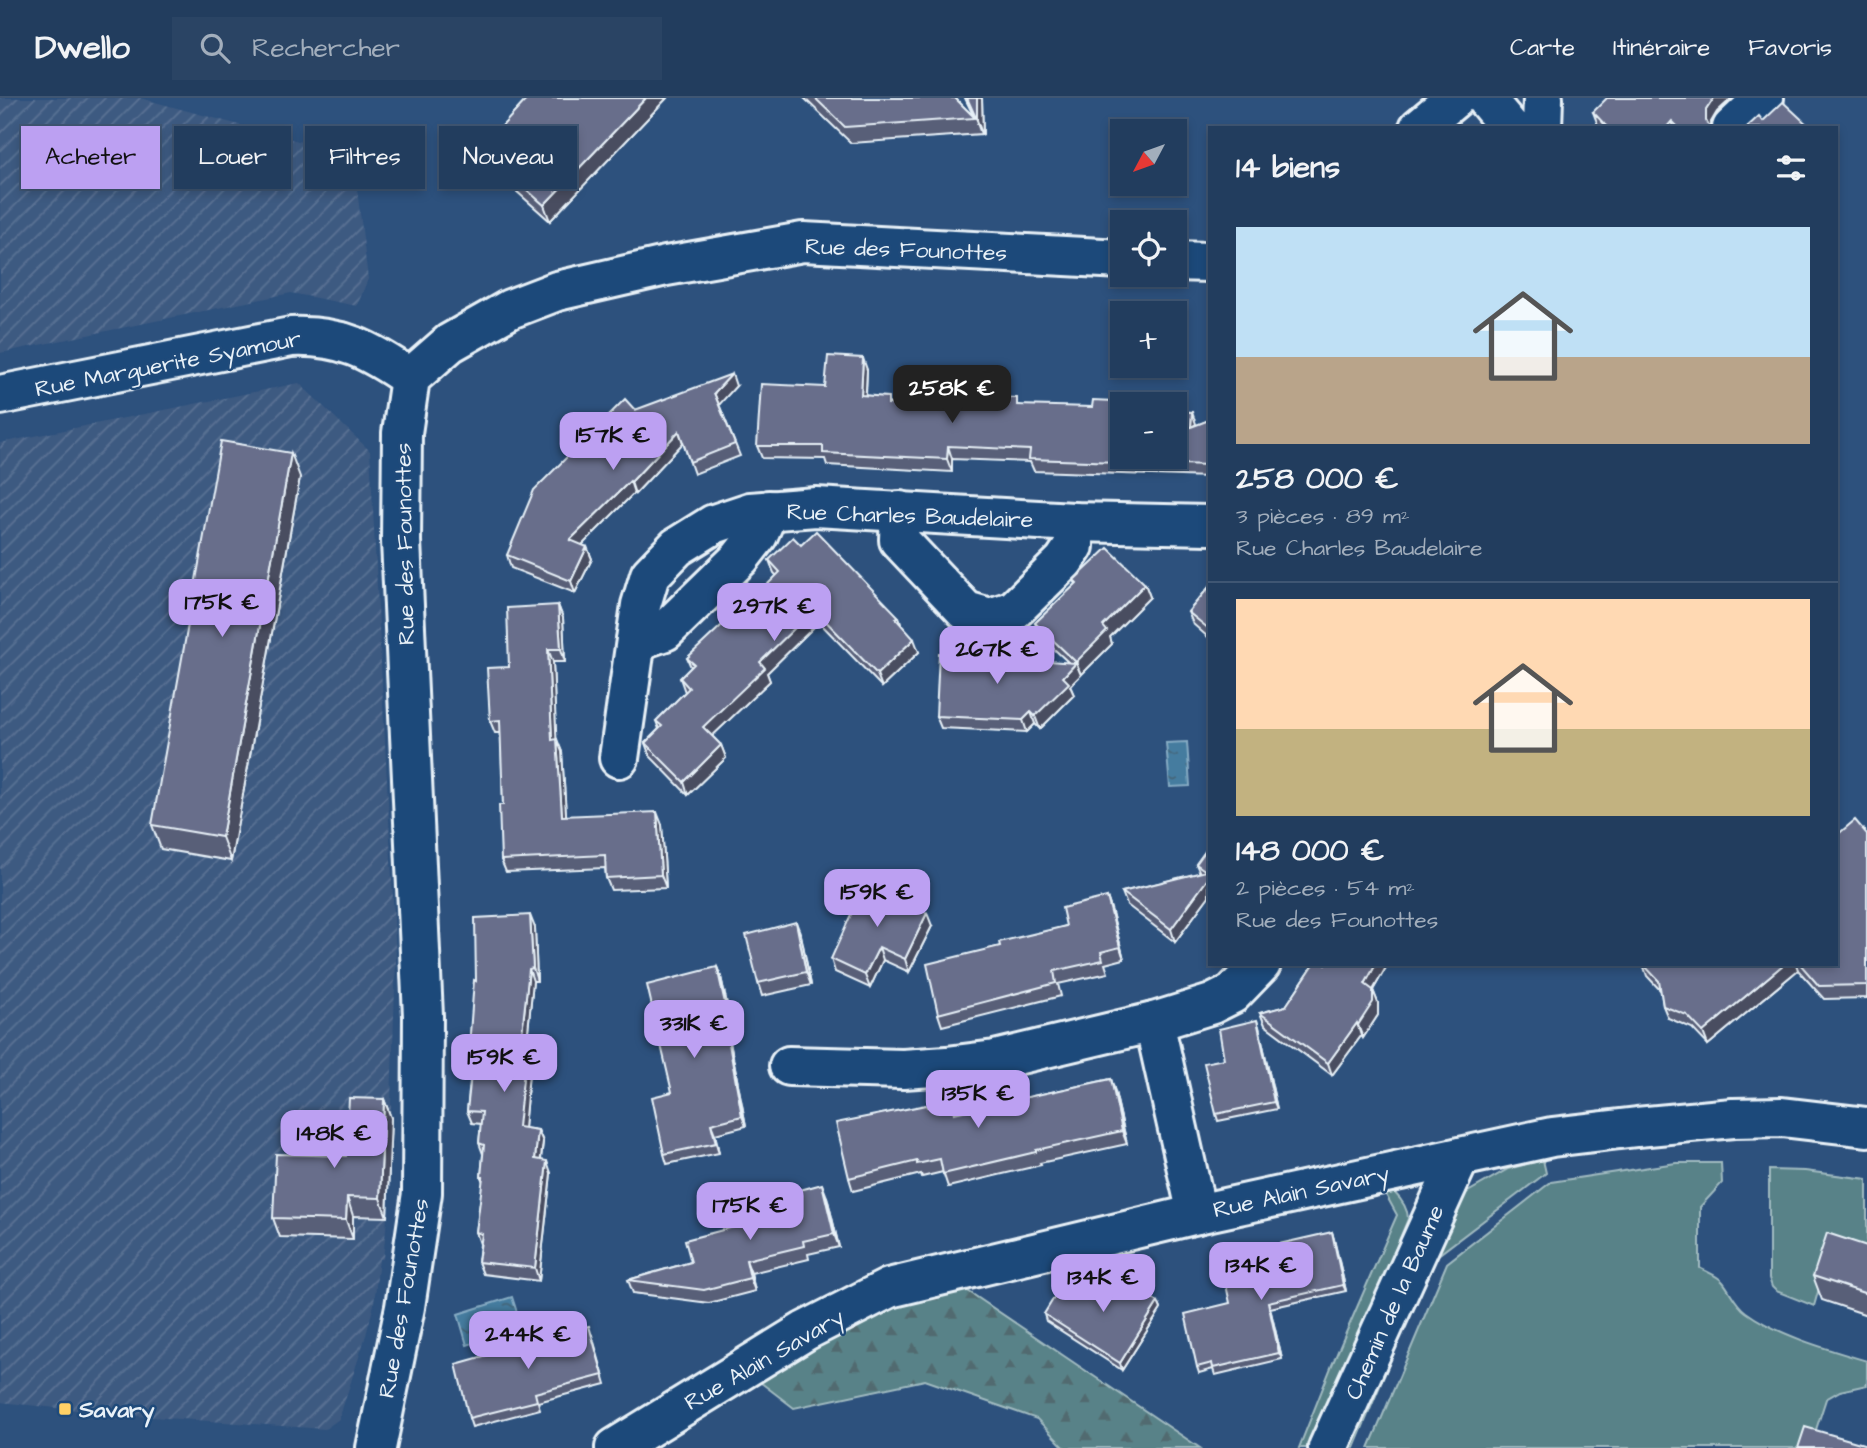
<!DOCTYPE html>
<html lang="fr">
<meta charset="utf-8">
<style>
body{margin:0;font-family:"Architects Daughter",sans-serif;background:#2a4464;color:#f1f3f6;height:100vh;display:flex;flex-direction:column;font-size:26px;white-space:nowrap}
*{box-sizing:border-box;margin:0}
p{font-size:23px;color:#a2aebc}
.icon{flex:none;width:38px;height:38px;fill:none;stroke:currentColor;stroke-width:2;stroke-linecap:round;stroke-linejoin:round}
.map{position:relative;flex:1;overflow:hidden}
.drawer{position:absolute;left:1208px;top:28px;width:630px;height:840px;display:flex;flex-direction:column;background:#223d5e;border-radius:0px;box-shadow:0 4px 10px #0003,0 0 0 2px #3f5673}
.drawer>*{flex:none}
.top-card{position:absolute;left:21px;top:28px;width:665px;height:63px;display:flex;gap:14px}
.needle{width:46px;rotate:229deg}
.tools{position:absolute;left:1110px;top:21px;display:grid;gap:14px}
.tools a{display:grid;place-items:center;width:77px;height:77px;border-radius:0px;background:#223d5e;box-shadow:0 4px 10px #0003,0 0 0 2px #3f5673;font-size:35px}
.price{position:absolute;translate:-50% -60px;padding:0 16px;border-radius:14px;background:#bca0f2;color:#111;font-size:23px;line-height:46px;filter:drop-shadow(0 2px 4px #0008)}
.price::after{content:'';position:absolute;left:50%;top:42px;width:21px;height:16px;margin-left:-10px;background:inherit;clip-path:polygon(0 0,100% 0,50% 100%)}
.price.selected{background:#222;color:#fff}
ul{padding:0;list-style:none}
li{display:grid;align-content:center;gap:14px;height:371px;padding:0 28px}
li+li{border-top:2px solid #3f5673}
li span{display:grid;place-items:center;height:217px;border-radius:0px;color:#555}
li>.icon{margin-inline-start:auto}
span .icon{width:126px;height:126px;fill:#fffc;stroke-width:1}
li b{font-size:30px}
h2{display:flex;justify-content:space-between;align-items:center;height:84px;padding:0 28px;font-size:30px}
.tag{padding:0 24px;border-radius:0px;background:#223d5e;box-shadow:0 4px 10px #0003,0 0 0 2px #3f5673;font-size:24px;line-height:63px}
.tag.selected{background:#bca0f2;color:#111}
header{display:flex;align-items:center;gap:42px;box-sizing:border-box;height:98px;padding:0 35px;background:#223d5e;border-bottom:2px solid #3f5673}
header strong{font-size:33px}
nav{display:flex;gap:38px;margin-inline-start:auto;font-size:24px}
.search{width:490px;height:63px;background:#2a4464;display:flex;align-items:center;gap:18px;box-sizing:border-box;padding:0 24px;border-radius:0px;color:#a2aebc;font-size:26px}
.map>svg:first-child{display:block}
.industrial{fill:url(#industrial-furrows)}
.green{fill:#598288;stroke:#a0bac0;stroke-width:2}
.forest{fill:url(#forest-firs);stroke:#a0bac0;stroke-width:2}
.water{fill:url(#water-ripples);stroke:#86abc3;stroke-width:2}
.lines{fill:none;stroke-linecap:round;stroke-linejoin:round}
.street-casing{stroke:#e8f1f8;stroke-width:44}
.secondary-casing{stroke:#e8f1f8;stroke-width:44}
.street{stroke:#1f4a7a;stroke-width:38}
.secondary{stroke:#1f4a7a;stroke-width:38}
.wall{fill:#595f78;stroke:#e8f1f8;stroke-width:2}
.shaded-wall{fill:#484d61;stroke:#e8f1f8;stroke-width:2}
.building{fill:#676e8b;stroke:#e8f1f8;stroke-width:2}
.poi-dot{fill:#ffd166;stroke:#1f4a7a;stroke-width:2.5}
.labels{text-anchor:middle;stroke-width:5;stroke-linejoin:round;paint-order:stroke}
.street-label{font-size:23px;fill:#e8f1f8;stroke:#1f4a7a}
.poi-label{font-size:23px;font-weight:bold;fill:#e8f1f8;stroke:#1f4a7a;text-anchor:start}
</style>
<header>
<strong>Dwello</strong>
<div class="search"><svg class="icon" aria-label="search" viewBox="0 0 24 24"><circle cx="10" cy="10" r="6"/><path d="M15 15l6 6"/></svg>Rechercher</div>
<nav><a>Carte</a><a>Itinéraire</a><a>Favoris</a></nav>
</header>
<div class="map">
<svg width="1867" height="1350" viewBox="0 0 1867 1350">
<defs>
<pattern id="industrial-furrows" width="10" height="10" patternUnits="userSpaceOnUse" patternTransform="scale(1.75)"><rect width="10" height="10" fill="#3e5a81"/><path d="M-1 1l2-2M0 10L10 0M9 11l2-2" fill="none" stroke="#5a7294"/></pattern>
<pattern id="forest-firs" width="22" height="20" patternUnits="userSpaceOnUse" patternTransform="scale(1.75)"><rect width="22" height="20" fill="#598288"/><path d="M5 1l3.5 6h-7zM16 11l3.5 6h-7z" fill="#516b6f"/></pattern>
<pattern id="water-ripples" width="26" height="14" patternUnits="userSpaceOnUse" patternTransform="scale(1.75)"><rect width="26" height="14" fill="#447c9f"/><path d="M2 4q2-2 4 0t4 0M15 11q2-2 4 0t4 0" fill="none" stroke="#456579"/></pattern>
</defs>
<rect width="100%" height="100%" fill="#2d517d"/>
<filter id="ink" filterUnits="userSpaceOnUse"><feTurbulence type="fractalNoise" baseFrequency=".0143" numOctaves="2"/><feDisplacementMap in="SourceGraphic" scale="14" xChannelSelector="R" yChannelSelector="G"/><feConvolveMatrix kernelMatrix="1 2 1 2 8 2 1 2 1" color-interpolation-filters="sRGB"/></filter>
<g filter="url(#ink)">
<g class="industrial">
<path d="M0 0H140L353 58 368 181 357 208 291 195 0 255Z"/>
<path d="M299 285 370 353 396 860 387 1120 383 1161H379L374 1206 366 1237 339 1321 325 1331 122 1317 0 1304V345Z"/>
</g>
<g class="green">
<path d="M1543 1062 1546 1075 1433 1161 1354 1350H1346L1461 1098 1508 1071Z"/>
<path d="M1676 1065H1721L1722 1085 1700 1109V1170C1707 1174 1718 1178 1723 1184 1731 1194 1735 1206 1746 1214 1777 1237 1830 1252 1867 1263V1287L1840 1293 1826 1301 1810 1350H1369L1447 1165 1551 1084Z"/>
<path d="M1769 1072 1805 1073 1867 1081V1166L1829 1155 1814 1208 1776 1193 1772 1189 1769 1180Z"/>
<path d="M1394 1094C1402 1102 1408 1110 1408 1121L1313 1350H1299L1332 1267 1397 1117 1385 1095Z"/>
</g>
<path class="forest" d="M965 1191 1200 1350H1065L1037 1321 925 1282 794 1310 756 1281 870 1220 923 1200Z"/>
<g class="water">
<path d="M1187 644 1190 688 1170 689 1166 645Z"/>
<path d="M512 1199 522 1230 467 1247 458 1216Z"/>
</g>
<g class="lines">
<defs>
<g id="street">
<path d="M1485 0 1510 30"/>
<path d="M1419 30 1455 0"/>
<path d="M1542 30 1543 0"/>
<path d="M1732 30 1764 0"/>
<path d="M1174 163 1209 164"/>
<path d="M0 297 291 239C342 237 369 252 410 280"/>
<path d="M900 413 899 442 966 513 990 520 1014 512 1064 463 1074 448V424"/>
<path d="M636 543 665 533 740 460 758 437 769 412"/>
<path d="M619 660 641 507 650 477 677 449 714 426 750 414 816 409 1074 424 1209 427"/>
<path d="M1154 924 1197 1116"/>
<path d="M789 968 903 971 947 968 995 962 1154 924 1212 906 1232 896 1261 866"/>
<path d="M376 1350 405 1209 422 1095 423 918 401 443 402 335 410 280 450 245 510 211 557 193 666 168 803 144 1122 161"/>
<path d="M1328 1350 1460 1059"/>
</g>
<path id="secondary" d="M615 1350 805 1233 889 1190 1197 1116 1552 1039 1637 1029 1733 1020 1782 1019 1867 1029"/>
</defs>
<use href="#street" class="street-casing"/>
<use href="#secondary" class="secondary-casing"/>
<use href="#street" class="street"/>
<use href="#secondary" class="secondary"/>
</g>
<g class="wall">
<path d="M528 0H667L550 123 487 67 481 51Z"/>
<path d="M804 0H955L974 19 965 0H982L983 38 977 25 981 36 851 45Z"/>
<path d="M1593 14H1717L1711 24V30H1601L1598 27Z"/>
<path d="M867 272 866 297 891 306 965 311 1020 307 1122 359 1209 322V379L1034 373 1030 364 952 361V374L827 367 825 361 762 360 757 348 825 289Z"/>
<path d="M736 288 719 306 740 358 694 376 683 345 635 396 634 395 582 447 587 449 592 461 575 495 511 470 507 457 635 312Z"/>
<path d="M300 379 231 763 161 751 152 727Z"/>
<path d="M801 447 899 519 902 529 919 554 882 589 819 524 767 575 770 583 712 638 721 647 726 660 688 697 650 658 645 645 659 631 656 623 685 594 680 580 691 569 687 560 739 515 777 478 774 475 769 462Z"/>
<path d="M1074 482 1145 486 1150 499 1110 539 1112 546 1070 588 1074 597 1040 631 1035 626 1027 634 941 630 936 618 1068 564 1040 538 1035 525 1076 486Z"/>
<path d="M1209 489V540L1193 526 1188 514Z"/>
<path d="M558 507 563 520 565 564H553L556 641 562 654 566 718 662 727 666 790 611 792 606 780 605 770 506 774 501 762 503 707 501 635H495L490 623 509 569Z"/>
<path d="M1867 736V900L1824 901 1798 872 1708 947 1692 930 1668 920 1663 908 1661 893 1647 878 1643 866H1836Z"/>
<path d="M1209 748V798L1175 844 1127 807 1122 794 1200 775 1196 766Z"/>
<path d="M1107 799 1111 811 1124 861 1105 866 1108 875 1058 886 1061 898 942 928 938 916 1000 848 1066 828Z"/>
<path d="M932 828 909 874 883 862 870 890 835 874 831 861Z"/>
<path d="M535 830 537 883H533L525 963 529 975 524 1030 538 1032 543 1044 541 1062 551 1075 539 1183 483 1176 478 1164 480 1146 476 1134 483 1084 481 1079 483 1056 479 1045 481 1026 472 1025 467 1013 470 983 467 976 476 883Z"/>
<path d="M801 837 811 887 762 898 758 885Z"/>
<path d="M1314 866H1388L1373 892 1378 905V917L1363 940 1361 938 1332 977 1265 927 1260 915 1286 908Z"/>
<path d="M717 869 721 879 734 938 729 939 746 1028 715 1036 719 1055 667 1066 664 1056 672 994Z"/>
<path d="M1259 929 1277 1011 1218 1023 1216 1016 1224 961Z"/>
<path d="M1111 981 1115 994 1127 1046 1040 1065 1041 1067 948 1089 943 1074 922 1079 921 1076 853 1093 849 1080 927 1009 952 1005 955 1015Z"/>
<path d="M384 1001 391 1020 387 1119 353 1118V1141L280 1139 273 1120 346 1058Z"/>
<path d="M827 1099 839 1149 808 1156 809 1161 751 1175 755 1193 709 1205 633 1195 628 1182 691 1164 772 1119Z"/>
<path d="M1332 1134 1346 1193 1270 1210 1282 1261 1215 1277 1213 1271 1199 1275 1197 1269 1230 1205 1282 1159Z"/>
<path d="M1867 1148V1217L1822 1202 1813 1178Z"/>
<path d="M1091 1199 1158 1204 1161 1211 1122 1272 1046 1223 1044 1216Z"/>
<path d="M592 1237 606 1286 538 1304 540 1311 472 1329 469 1320Z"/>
</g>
<g class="shaded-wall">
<path d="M646 0H667L550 123 544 107Z"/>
<path d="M977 0H982L983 38 977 22Z"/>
<path d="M1714 0H1732L1717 14 1711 24V30H1709L1706 23V12Z"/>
<path d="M1672 23 1674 30H1666Z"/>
<path d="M863 260 867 272 865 310 861 297Z"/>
<path d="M732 276 736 288 719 307 714 295Z"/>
<path d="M1192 314 1196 326 1191 329Z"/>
<path d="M679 333 683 345 635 396 631 384Z"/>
<path d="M948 348 952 361V374L947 361Z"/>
<path d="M291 355 300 379 231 763 222 739Z"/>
<path d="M630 383 634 395 575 454 570 442Z"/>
<path d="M587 449 592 461 575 495 571 483Z"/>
<path d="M1145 486 1150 499 1110 539 1112 546 1081 577 1076 564 1103 528Z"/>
<path d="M558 507 563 520 565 564 561 551Z"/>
<path d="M814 511 819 524 767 575 770 583 708 642 703 629 760 564Z"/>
<path d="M914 541 919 554 882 589 877 576Z"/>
<path d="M548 551 553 564 557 654 552 642Z"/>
<path d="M1076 565 1081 577 1070 588 1074 597 1040 631 1035 618 1063 579Z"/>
<path d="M1031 614 1035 626 1027 634 1023 622Z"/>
<path d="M557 641 562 654 567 731 562 718Z"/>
<path d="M721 647 726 660 688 697 684 684Z"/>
<path d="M657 714 662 727 666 790 661 777Z"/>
<path d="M1209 779V798L1175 844 1171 831Z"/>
<path d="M1107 799 1111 811 1124 861 1120 849Z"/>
<path d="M927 815 932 828 909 874 905 861Z"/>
<path d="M530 817 535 830 537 883 533 870Z"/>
<path d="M796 824 801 837 811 887 806 874Z"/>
<path d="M879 849 883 862 870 890 865 877Z"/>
<path d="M1376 866H1388L1373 892 1378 905V917L1363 940 1358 927 1365 886Z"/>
<path d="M1784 866H1796L1798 872 1708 947 1703 934Z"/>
<path d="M717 869 721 879 734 938 730 928Z"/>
<path d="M529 871 533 883 525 963 529 975 523 1042 518 1029 519 962Z"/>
<path d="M1257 922 1259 929 1277 1011 1274 1004Z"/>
<path d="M1357 925 1361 938 1332 977 1328 965Z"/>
<path d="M726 929 729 939 746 1028 742 1018Z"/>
<path d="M1111 981 1115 994 1127 1046 1122 1033Z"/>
<path d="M384 1001 391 1020 387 1119 380 1100Z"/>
<path d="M711 1026 715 1036 719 1055 716 1045Z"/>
<path d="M538 1032 543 1044 539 1074 535 1061Z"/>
<path d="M547 1063 551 1075 539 1183 535 1170Z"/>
<path d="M822 1086 827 1099 839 1149 834 1136Z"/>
<path d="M347 1099 353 1118V1141L346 1122Z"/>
<path d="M1332 1134 1334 1141 1346 1193 1343 1187Z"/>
<path d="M746 1162 751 1175 755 1193 750 1180Z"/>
<path d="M1158 1204 1161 1211 1122 1272 1120 1265Z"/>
<path d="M1268 1204 1270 1210 1282 1261 1279 1255Z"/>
</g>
<g class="building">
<path d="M528 0H646L544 107 481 51Z"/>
<path d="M815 0H955L975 20 845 29Z"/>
<path d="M967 0H977V22Z"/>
<path d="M1607 0H1714L1706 12V23L1710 30H1679L1672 23 1666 30H1608L1593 14Z"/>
<path d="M1783 4 1811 30H1746L1759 18 1763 23Z"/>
<path d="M828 258 863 260 861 297 888 299V306L965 311V298L1017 300V307L1092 309 1093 302 1136 304V306H1122V359H1174V313L1192 314 1191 329 1209 322V367L1029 361 1030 352 948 348 947 361 823 355V348H757L761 286 825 289Z"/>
<path d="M732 276 714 295 735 346 690 364 679 333 631 384 630 383 570 442 587 449 571 483 507 457 534 392 625 301 635 312Z"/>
<path d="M221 343 291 355 222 739 152 727Z"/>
<path d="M816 433 899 519 896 521 914 541 877 576 814 511 760 564 765 570 703 629 721 647 684 684 645 645 662 628 656 623 689 590 680 580 694 566 687 560 737 513 739 515 780 474 769 462 793 439 801 447Z"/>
<path d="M1108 450 1145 486 1103 528 1107 533 1076 564 1035 525 1077 485 1074 482Z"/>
<path d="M1209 489V531L1188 514Z"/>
<path d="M558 507 561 551H548L552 642 557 641 562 718 657 714 661 777 606 780 605 757 501 762 499 707H503L500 622 490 623 487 570 509 569 507 510Z"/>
<path d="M939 555 1076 565 1063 579 1069 585 1035 618 1031 614 1023 622 936 618Z"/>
<path d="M1855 722 1867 736V887L1819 888 1800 866H1836V738Z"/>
<path d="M1209 748V779L1171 831 1122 794 1206 773 1196 766Z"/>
<path d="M865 785 927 815 905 861 879 849 865 877 831 861Z"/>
<path d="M1107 799 1120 849 1101 854 1103 862 1054 873 1056 885 938 916 927 866 1000 848 999 844 1066 828 1062 810Z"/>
<path d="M530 817 533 870 529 871 519 962H525L518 1029 538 1032 535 1061 547 1063 535 1170 478 1164 482 1136 476 1134 483 1079H481L484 1047 479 1045 482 1014 467 1013 471 977 467 976 474 882 476 883 475 820Z"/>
<path d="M796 824 806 874 758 885 746 837Z"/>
<path d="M1314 866H1376L1365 886 1373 892V904L1358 927 1357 925 1328 965 1260 915 1286 908Z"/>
<path d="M1643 866H1784L1703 934 1687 917 1663 908 1659 883Z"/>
<path d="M717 869 730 928 726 929 742 1018 711 1026 716 1045 664 1056 652 999 672 994 647 887Z"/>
<path d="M1257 922 1274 1004 1216 1016 1204 965 1224 961 1219 931Z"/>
<path d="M1111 981 1122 1033 1036 1052V1054L943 1076 940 1061 917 1066V1063L849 1080 836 1025 926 1007 927 1009 952 1005 954 1015Z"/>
<path d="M349 1000 384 1001 380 1100 347 1099 346 1122 273 1120 276 1056 346 1058Z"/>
<path d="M822 1086 834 1136 803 1143 804 1148 746 1162 750 1180 704 1192 628 1182 691 1164 685 1142 772 1119 767 1101Z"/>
<path d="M1332 1134 1343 1187 1268 1204 1279 1255 1213 1270 1212 1265 1197 1269 1185 1216 1230 1205 1226 1187V1174L1282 1159 1279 1146Z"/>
<path d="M1827 1135 1867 1148V1196L1813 1178Z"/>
<path d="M1108 1174 1158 1204 1120 1265 1044 1216 1065 1182 1091 1199Z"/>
<path d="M589 1228 603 1277 535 1295 537 1303 469 1320 456 1266 548 1240V1238Z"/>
<path d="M1805 1329 1867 1347V1350H1798Z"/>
</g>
</g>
<rect class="poi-dot" x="58" y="1304" width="14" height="14" rx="3.5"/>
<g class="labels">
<g class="street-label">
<text transform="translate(906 151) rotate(2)" y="8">Rue des Founottes</text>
<text transform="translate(168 265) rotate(-11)" y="8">Rue Marguerite Syamour</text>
<text transform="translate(910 417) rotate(2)" y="8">Rue Charles Baudelaire</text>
<text transform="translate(404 446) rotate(-91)" y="8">Rue des Founottes</text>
<text transform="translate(1301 1093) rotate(-12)" y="8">Rue Alain Savary</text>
<text transform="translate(403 1200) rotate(-80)" y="8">Rue des Founottes</text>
<text transform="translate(1394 1204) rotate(-66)" y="8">Chemin de la Baume</text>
<text transform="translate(764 1261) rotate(-30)" y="8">Rue Alain Savary</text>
</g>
<g class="poi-label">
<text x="79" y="1319">Savary</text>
</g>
</g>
</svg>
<div class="tools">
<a><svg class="needle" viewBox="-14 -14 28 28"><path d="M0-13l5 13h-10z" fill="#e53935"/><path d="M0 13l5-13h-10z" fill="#a2aebc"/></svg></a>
<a><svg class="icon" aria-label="locate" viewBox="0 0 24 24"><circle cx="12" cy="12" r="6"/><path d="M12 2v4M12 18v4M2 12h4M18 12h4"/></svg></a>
<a>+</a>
<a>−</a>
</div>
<b class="price selected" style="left:952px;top:327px">258K €</b>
<b class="price" style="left:613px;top:374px">157K €</b>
<b class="price" style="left:222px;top:541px">175K €</b>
<b class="price" style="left:774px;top:545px">297K €</b>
<b class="price" style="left:997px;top:588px">267K €</b>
<b class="price" style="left:877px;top:831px">159K €</b>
<b class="price" style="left:694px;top:962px">331K €</b>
<b class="price" style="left:504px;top:996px">159K €</b>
<b class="price" style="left:978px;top:1032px">135K €</b>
<b class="price" style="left:334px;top:1072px">148K €</b>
<b class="price" style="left:750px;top:1144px">175K €</b>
<b class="price" style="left:1261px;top:1204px">134K €</b>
<b class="price" style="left:1103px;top:1216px">134K €</b>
<b class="price" style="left:528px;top:1273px">244K €</b>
<div class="top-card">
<a class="tag selected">Acheter</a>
<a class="tag">Louer</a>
<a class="tag">Filtres</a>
<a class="tag">Nouveau</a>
</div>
<section class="drawer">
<h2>14 biens<svg class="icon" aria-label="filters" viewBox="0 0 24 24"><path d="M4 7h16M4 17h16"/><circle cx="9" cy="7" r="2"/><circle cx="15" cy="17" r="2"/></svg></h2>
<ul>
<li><span style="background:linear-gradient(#bfe0f5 60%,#b9a48a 0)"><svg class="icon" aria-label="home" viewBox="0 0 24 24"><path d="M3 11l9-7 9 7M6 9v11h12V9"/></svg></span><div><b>258 000 €</b><p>3 pièces · 89 m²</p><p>Rue Charles Baudelaire</p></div></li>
<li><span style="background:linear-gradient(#ffd9b3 60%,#c2b280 0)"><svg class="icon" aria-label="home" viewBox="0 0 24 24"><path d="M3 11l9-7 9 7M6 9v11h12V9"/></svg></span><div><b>148 000 €</b><p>2 pièces · 54 m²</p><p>Rue des Founottes</p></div></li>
</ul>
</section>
</div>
